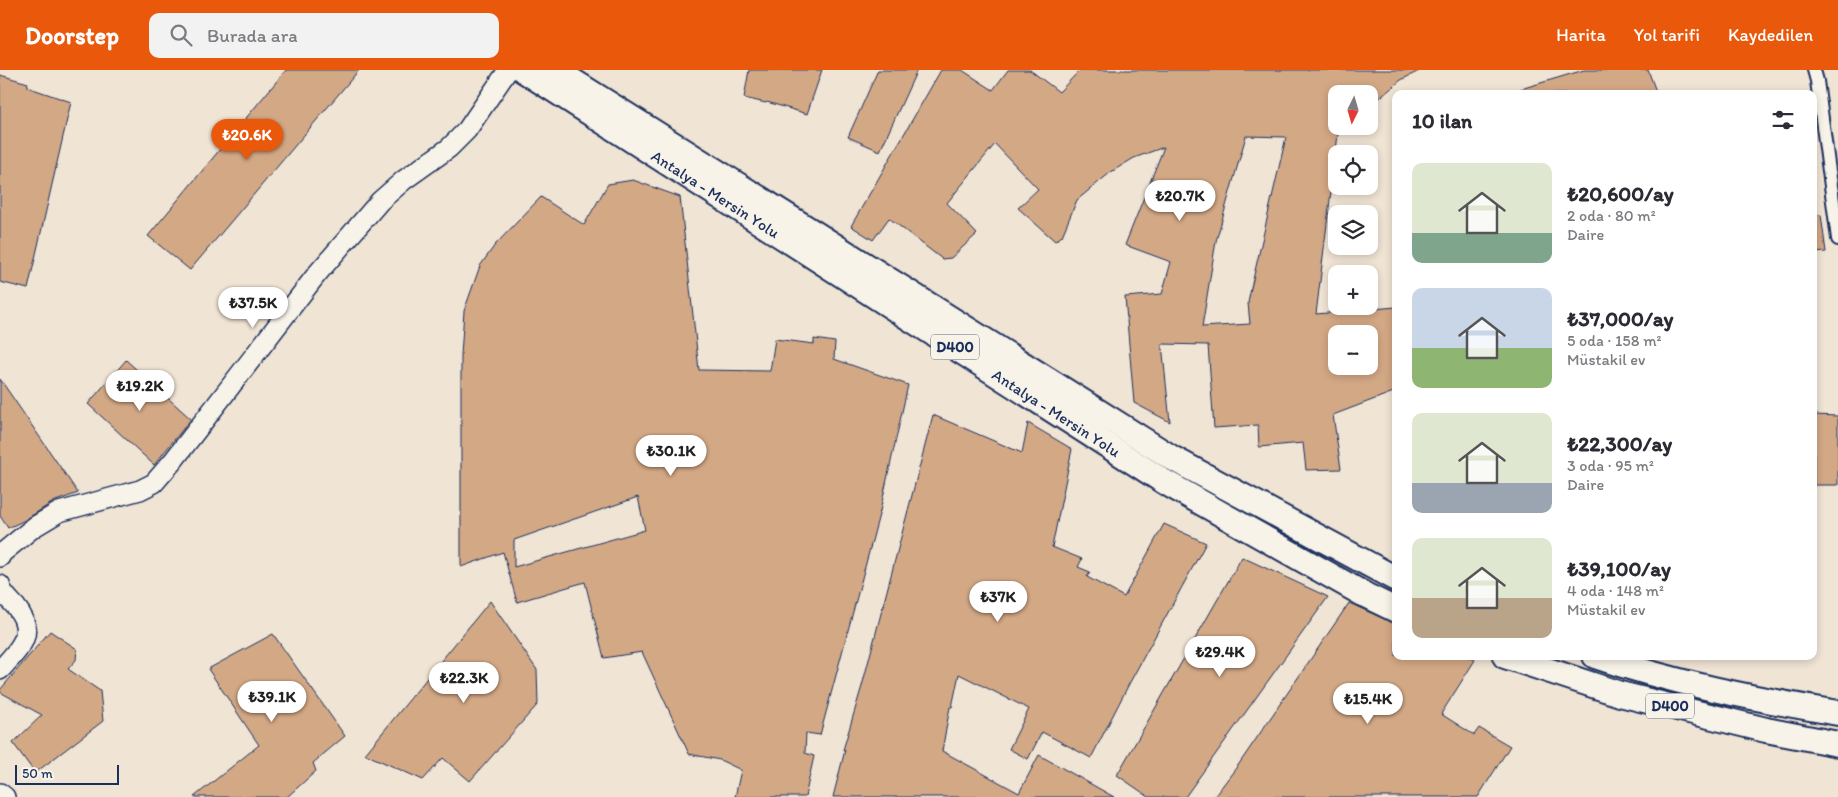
<!DOCTYPE html>
<html lang="tr">
<meta charset="utf-8">
<style>
body{margin:0;font-family:Itim,sans-serif;background:#f2f2f3;color:#2b2b33;height:100vh;display:flex;flex-direction:column;font-size:19px;white-space:nowrap}
*{box-sizing:border-box;margin:0}
p{font-size:16px;color:#7c7c81}
.icon{flex:none;width:28px;height:28px;fill:none;stroke:currentColor;stroke-width:2;stroke-linecap:round;stroke-linejoin:round}
.map{position:relative;flex:1;overflow:hidden}
.side{position:absolute;left:1392px;top:20px;width:425px;height:570px;display:flex;flex-direction:column;background:#fff;border-radius:10px;box-shadow:0 2px 8px #0003}
.side>*{flex:none}
.needle{width:32px;rotate:185deg}
.fabs{position:absolute;left:1328px;top:15px;display:grid;gap:10px}
.fabs a{display:grid;place-items:center;width:50px;height:50px;border-radius:10px;background:#fff;box-shadow:0 2px 8px #0003;font-size:25px}
.scale{position:absolute;left:15px;bottom:12px;width:104px;box-sizing:border-box;padding-left:5px;border:2px solid #1b2f5e;border-top:0;font-size:14px;line-height:18px;white-space:nowrap;color:#1b2f5e;-webkit-text-stroke:4px #f7f3e8;paint-order:stroke}
.price{position:absolute;translate:-50% -42px;padding:0 11px;border-radius:18px;background:#fff;color:#222;font-size:16px;line-height:32px;filter:drop-shadow(0 1px 2px #0008)}
.price::after{content:'';position:absolute;left:50%;top:30px;width:15px;height:11px;margin-left:-8px;background:inherit;clip-path:polygon(0 0,100% 0,50% 100%)}
.price.on{background:#ea580c;color:#fff}
ul{padding:0;list-style:none}
li{display:flex;align-items:center;gap:15px;height:125px;padding:0 20px}
li span{display:grid;place-items:center;flex:none;width:140px;height:100px;border-radius:10px;color:#555}
li>.icon{margin-inline-start:auto}
span .icon{width:60px;height:60px;fill:#fffc;stroke-width:1}
li b{font-size:21px}
h2{display:flex;justify-content:space-between;align-items:center;height:60px;padding:0 20px;font-size:21px}
header{display:flex;align-items:center;gap:30px;box-sizing:border-box;height:70px;padding:0 25px;background:#ea580c;color:#fff}
header strong{font-size:24px}
nav{display:flex;gap:28px;margin-inline-start:auto;font-size:18px}
.search{width:350px;height:45px;background:#f2f2f3;display:flex;align-items:center;gap:12px;box-sizing:border-box;padding:0 18px;border-radius:10px;color:#7c7c81;font-size:19px}
.map>svg:first-child{display:block}
.building{fill:#d3a885;stroke:#1b2f5e;fill-rule:evenodd}
.lines{fill:none;stroke-linecap:round;stroke-linejoin:round}
.street-casing{stroke:#1b2f5e;stroke-width:16}
.secondary-casing{stroke:#1b2f5e;stroke-width:22}
.highway-casing{stroke:#1b2f5e;stroke-width:28}
.street{stroke:#f7f3e8;stroke-width:12}
.secondary{stroke:#f7f3e8;stroke-width:19}
.highway{stroke:#f7f3e8;stroke-width:24}
.labels{text-anchor:middle;stroke-width:4;stroke-linejoin:round;paint-order:stroke}
.shield{fill:#f7f3e8;stroke:#5d6a87;stroke-width:1}
.shield-label{font-size:15px;font-weight:bold;fill:#1b2f5e}
.street-label{font-size:16px;fill:#1b2f5e;stroke:#f7f3e8}
</style>
<header>
<strong>Doorstep</strong>
<div class="search"><svg class="icon" aria-label="search" viewBox="0 0 24 24"><circle cx="10" cy="10" r="6"/><path d="M15 15l6 6"/></svg>Burada ara</div>
<nav><a>Harita</a><a>Yol tarifi</a><a>Kaydedilen</a></nav>
</header>
<div class="map">
<svg width="1838" height="727" viewBox="0 0 1838 727">
<rect width="100%" height="100%" fill="#f0e4d4"/>
<filter id="ink" filterUnits="userSpaceOnUse"><feTurbulence type="fractalNoise" baseFrequency=".02" numOctaves="2"/><feDisplacementMap in="SourceGraphic" scale="10" xChannelSelector="R" yChannelSelector="G"/><feConvolveMatrix kernelMatrix="1 2 1 2 8 2 1 2 1" color-interpolation-filters="sRGB"/></filter>
<g filter="url(#ink)">
<g class="building">
<path d="M286 0H359L190 200 148 166Z"/>
<path d="M749 0H822L807 44 767 32 766 33 744 28Z"/>
<path d="M878 0H917L880 81 848 67Z"/>
<path d="M941 0H962L993 20 1008 0H1030L1059 22 1080 0H1421L1401 10 1369 37V24H1336V56H1339L1316 244 1396 237V321L1333 345 1341 399 1306 400 1303 373 1259 377 1258 355 1214 358 1208 275 1162 274 1170 352 1134 333 1125 227 1162 224 1171 192 1125 175 1164 77 1134 88 1111 102 1077 130 1062 166 1055 171 1018 138 1038 119 995 74 947 133 977 164 951 188 942 189 889 148 873 170 851 156ZM1246 66 1286 67 1251 218 1248 233 1250 254 1202 257 1216 171ZM1336 264H1369V296H1336Z"/>
<path d="M1584 0H1648L1657 24H1514V21Z"/>
<path d="M0 5 28 13 27 17 71 32 28 219 0 212Z"/>
<path d="M633 110 680 127 699 300 770 301 775 269 814 274V269L835 272 834 289 908 315 880 441 820 665 806 663 805 683 814 686 805 727H735L741 700 720 690 689 684 642 582 604 588 585 512 517 532 503 482 461 497V285L464 241 480 196 495 175 541 127 584 155 608 114ZM638 427 645 460 514 497V470Z"/>
<path d="M1814 145H1821L1826 182 1814 183Z"/>
<path d="M126 290 191 349 154 395 88 334Z"/>
<path d="M0 309 78 423 53 432 25 450 8 458 0 446Z"/>
<path d="M933 345 1022 383 1028 353 1072 379 1052 477 1082 489 1078 497 1090 502 1087 507 1124 527 1164 454 1206 473 1129 614 1091 688 1042 662 1028 689 1009 679 1029 639 959 604 952 637H950L942 681 1019 723 1039 685 1114 727H833L845 680H843L862 616Z"/>
<path d="M1814 345 1838 346V415H1814Z"/>
<path d="M1242 487 1328 527 1185 727H1149L1117 705Z"/>
<path d="M490 531 537 600 538 634 470 711 443 688 423 710 365 684Z"/>
<path d="M1349 533 1396 554V586H1467L1475 590 1441 644 1474 665 1479 658 1510 676 1478 727H1214L1239 694Z"/>
<path d="M50 561 77 579 76 590 68 599 100 621 103 651 35 703 13 673 42 645 0 622V620Z"/>
<path d="M273 564 345 666 313 693 316 701 287 727H194L259 675 208 599Z"/>
</g>
<g class="lines">
<defs>
<path id="street" d="M1814 0 1817 11 1838 169"/>
<g id="secondary">
<path d="M0 487 1 484 34 457 59 442 140 420 154 413 173 391 317 204 380 131 404 110 449 78 467 60 508 0"/>
<path d="M0 515C2 524 10 530 16 537 38 564 18 580 0 600"/>
<path d="M0 723 5 727"/>
</g>
<g id="highway">
<path id="s1" d="M523 0 1163 411 1365 525 1396 540"/>
<path d="M555 0 1172 388 1396 509"/>
<path d="M1505 586 1620 624 1766 660 1838 674"/>
<path d="M1595 586C1673 613 1756 629 1838 643"/>
</g>
</defs>
<use href="#street" class="street-casing"/>
<use href="#secondary" class="secondary-casing"/>
<use href="#highway" class="highway-casing"/>
<use href="#street" class="street"/>
<use href="#secondary" class="secondary"/>
<use href="#highway" class="highway"/>
</g>
</g>
<g class="labels">
<g class="shield">
<rect x="931" y="264.5" width="48" height="25" rx="4"/>
<rect x="1646" y="623.5" width="48" height="25" rx="4"/>
</g>
<g class="shield-label">
<text x="955" y="282">D400</text>
<text x="1670" y="641">D400</text>
</g>
<g class="street-label">
<text dy="6" stroke="none"><textPath href="#s1" startOffset="229">Antalya - Mersin Yolu</textPath></text>
<text dy="6" stroke="none"><textPath href="#s1" startOffset="634">Antalya - Mersin Yolu</textPath></text>
</g>
</g>
</svg>
<div class="fabs">
<a><svg class="needle" viewBox="-14 -14 28 28"><path d="M0-13l5 13h-10z" fill="#e53935"/><path d="M0 13l5-13h-10z" fill="#7c7c81"/></svg></a>
<a><svg class="icon" aria-label="locate" viewBox="0 0 24 24"><circle cx="12" cy="12" r="6"/><path d="M12 2v4M12 18v4M2 12h4M18 12h4"/></svg></a>
<a><svg class="icon" aria-label="layers" viewBox="0 0 24 24"><path d="M12 4l9 5-9 5-9-5zM3 14l9 5 9-5"/></svg></a>
<a>+</a>
<a>−</a>
</div>
<div class="scale">50 m</div>
<b class="price on" style="left:247px;top:91px">₺20.6K</b>
<b class="price" style="left:1180px;top:152px">₺20.7K</b>
<b class="price" style="left:253px;top:259px">₺37.5K</b>
<b class="price" style="left:140px;top:342px">₺19.2K</b>
<b class="price" style="left:671px;top:407px">₺30.1K</b>
<b class="price" style="left:998px;top:553px">₺37K</b>
<b class="price" style="left:1220px;top:608px">₺29.4K</b>
<b class="price" style="left:464px;top:634px">₺22.3K</b>
<b class="price" style="left:272px;top:653px">₺39.1K</b>
<b class="price" style="left:1368px;top:655px">₺15.4K</b>
<section class="side">
<h2>10 ilan<svg class="icon" aria-label="filters" viewBox="0 0 24 24"><path d="M4 7h16M4 17h16"/><circle cx="9" cy="7" r="2"/><circle cx="15" cy="17" r="2"/></svg></h2>
<ul>
<li><span style="background:linear-gradient(#dfe7d0 70%,#7fa58c 0)"><svg class="icon" aria-label="home" viewBox="0 0 24 24"><path d="M3 11l9-7 9 7M6 9v11h12V9"/></svg></span><div><b>₺20,600/ay</b><p>2 oda · 80 m²</p><p>Daire</p></div></li>
<li><span style="background:linear-gradient(#c9d6e8 60%,#8fb573 0)"><svg class="icon" aria-label="home" viewBox="0 0 24 24"><path d="M3 11l9-7 9 7M6 9v11h12V9"/></svg></span><div><b>₺37,000/ay</b><p>5 oda · 158 m²</p><p>Müstakil ev</p></div></li>
<li><span style="background:linear-gradient(#dfe7d0 70%,#9aa5b1 0)"><svg class="icon" aria-label="home" viewBox="0 0 24 24"><path d="M3 11l9-7 9 7M6 9v11h12V9"/></svg></span><div><b>₺22,300/ay</b><p>3 oda · 95 m²</p><p>Daire</p></div></li>
<li><span style="background:linear-gradient(#dfe7d0 60%,#b9a48a 0)"><svg class="icon" aria-label="home" viewBox="0 0 24 24"><path d="M3 11l9-7 9 7M6 9v11h12V9"/></svg></span><div><b>₺39,100/ay</b><p>4 oda · 148 m²</p><p>Müstakil ev</p></div></li>
</ul>
</section>
</div>
